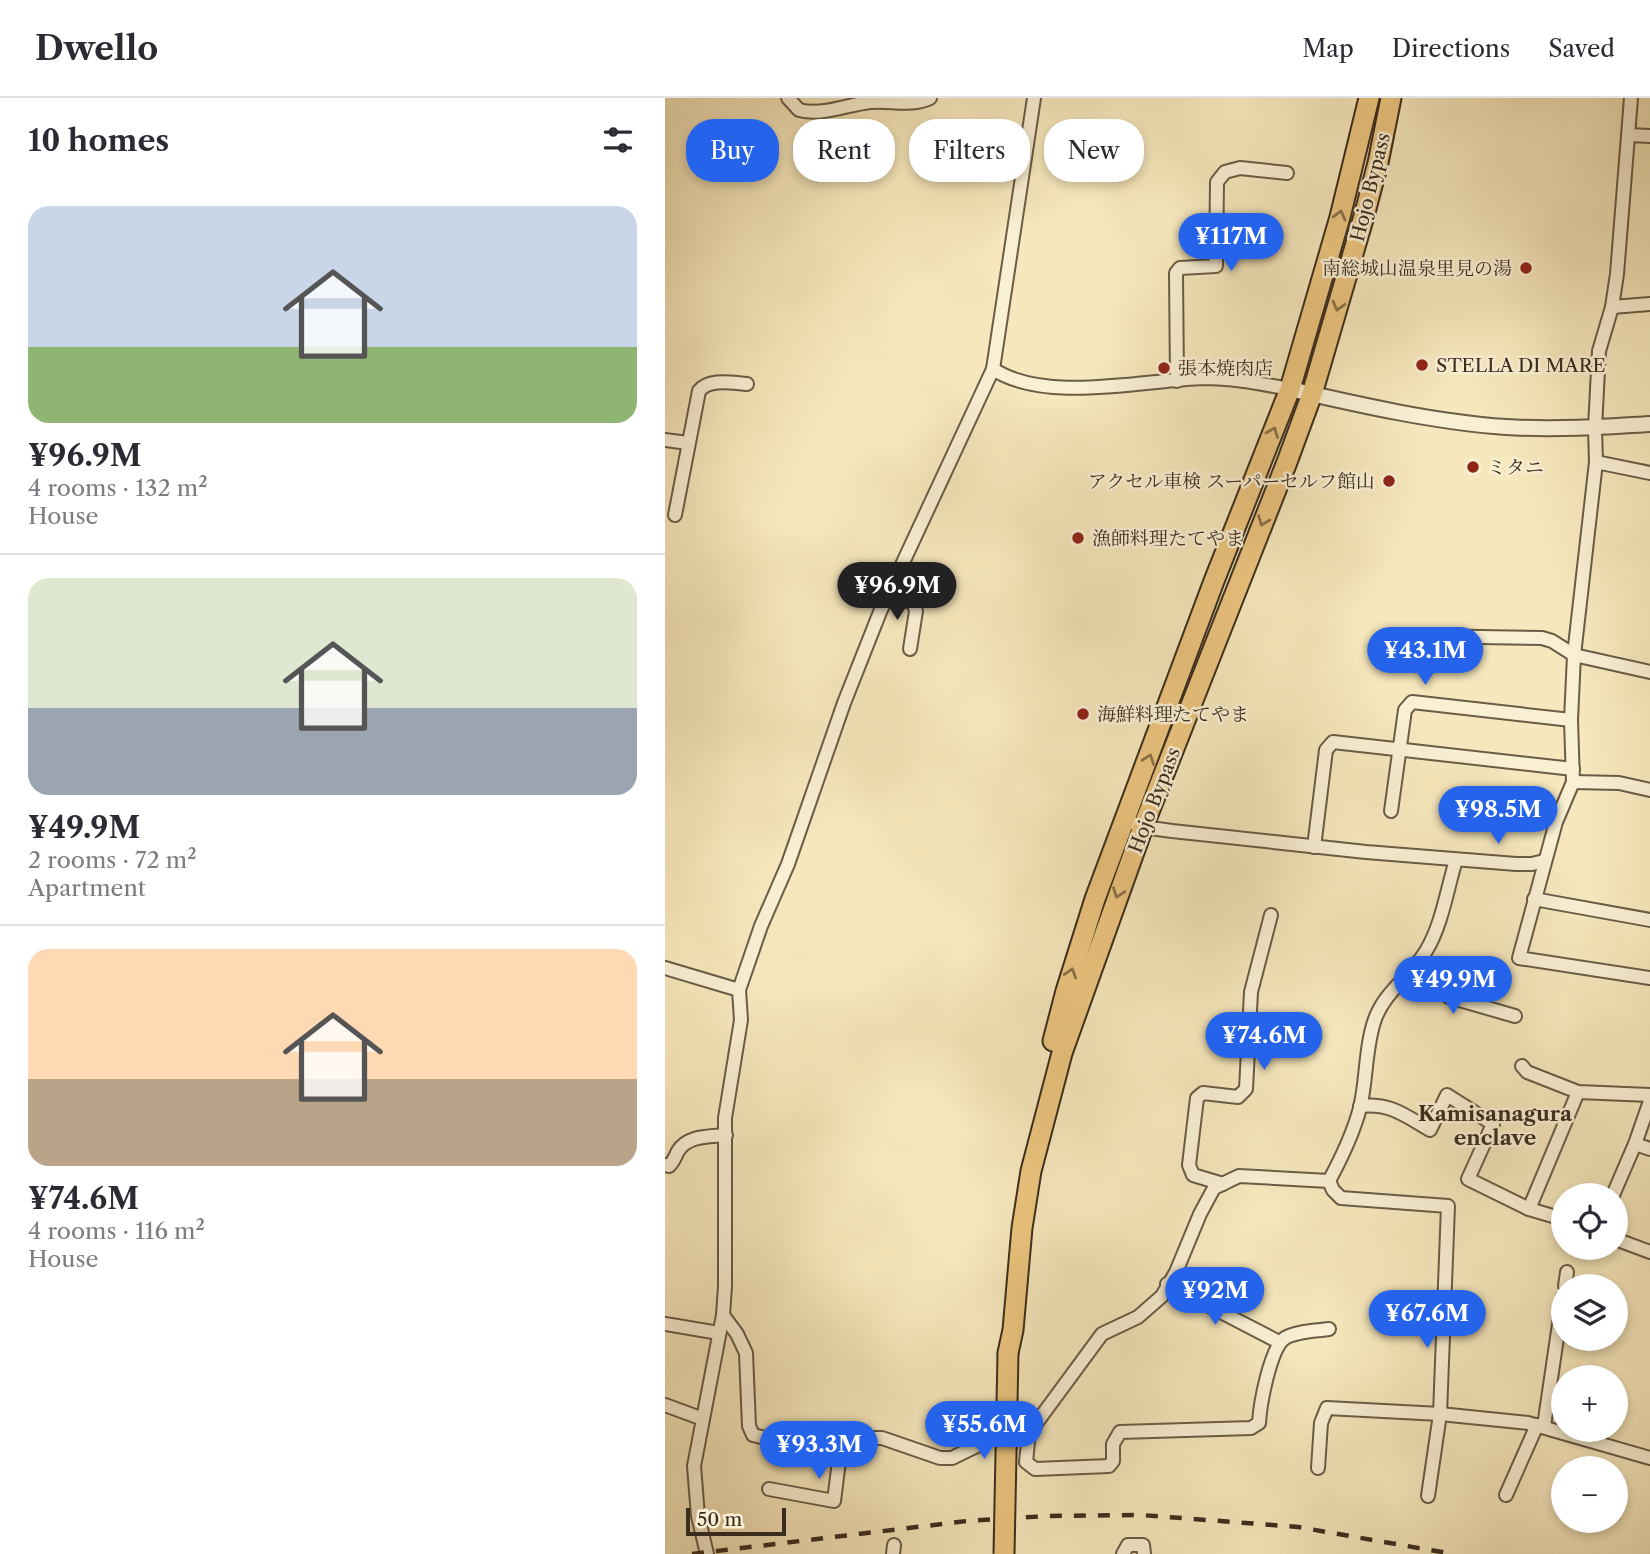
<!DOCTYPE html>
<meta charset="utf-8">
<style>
body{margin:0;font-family:"Libre Caslon Text","Noto Serif JP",serif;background:#f7f7f7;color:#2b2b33;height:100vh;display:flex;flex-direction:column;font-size:26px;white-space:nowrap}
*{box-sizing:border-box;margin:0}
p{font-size:23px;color:#7c7c81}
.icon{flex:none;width:38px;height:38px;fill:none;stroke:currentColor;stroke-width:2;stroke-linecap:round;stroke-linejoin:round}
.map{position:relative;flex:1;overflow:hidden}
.panel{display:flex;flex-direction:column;background:#fff;width:665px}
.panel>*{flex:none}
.hud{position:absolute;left:21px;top:21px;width:665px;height:63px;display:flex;gap:14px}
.tools{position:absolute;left:886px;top:1085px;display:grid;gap:14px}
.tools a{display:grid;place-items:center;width:77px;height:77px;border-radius:50%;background:#fff;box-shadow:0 4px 10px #0003;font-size:35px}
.scale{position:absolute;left:21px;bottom:18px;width:100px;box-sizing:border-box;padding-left:7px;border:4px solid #3b2d1e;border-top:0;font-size:19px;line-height:24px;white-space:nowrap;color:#3b2d1e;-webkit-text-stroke:5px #f9efd3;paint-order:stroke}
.price{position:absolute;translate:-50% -60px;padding:0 16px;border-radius:24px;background:#2563eb;color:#fff;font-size:23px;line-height:46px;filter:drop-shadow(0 2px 4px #0008)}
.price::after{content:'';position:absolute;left:50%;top:42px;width:21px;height:16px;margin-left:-10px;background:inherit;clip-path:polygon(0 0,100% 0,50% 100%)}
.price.current{background:#222;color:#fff}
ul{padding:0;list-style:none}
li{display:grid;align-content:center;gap:14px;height:371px;padding:0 28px}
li+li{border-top:2px solid #e1e1e2}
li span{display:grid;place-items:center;height:217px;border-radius:21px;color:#555}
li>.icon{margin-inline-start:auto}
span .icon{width:126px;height:126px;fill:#fffc;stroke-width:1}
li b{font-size:30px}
h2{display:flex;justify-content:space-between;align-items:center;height:84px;padding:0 28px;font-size:30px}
.tag{padding:0 24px;border-radius:28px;background:#fff;box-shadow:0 4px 10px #0003;font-size:24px;line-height:63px}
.tag.current{background:#2563eb;color:#fff}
header{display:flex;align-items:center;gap:42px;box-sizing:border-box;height:98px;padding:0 35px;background:#fff;border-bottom:2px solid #e1e1e2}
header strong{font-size:33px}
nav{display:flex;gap:38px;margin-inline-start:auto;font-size:24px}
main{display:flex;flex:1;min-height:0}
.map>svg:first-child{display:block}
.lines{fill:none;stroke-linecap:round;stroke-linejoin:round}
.minor-casing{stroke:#6a5c46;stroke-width:16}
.tertiary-casing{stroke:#6a5c46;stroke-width:18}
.trunk-casing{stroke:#3b2d1e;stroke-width:23}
.minor{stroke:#f9efd3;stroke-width:12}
.tertiary{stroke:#f9efd3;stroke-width:14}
.trunk{stroke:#ebc47e;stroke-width:19}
.rail{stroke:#3b2d1e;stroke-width:4.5;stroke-dasharray:12 12;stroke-linecap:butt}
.trunk-bridge-casing{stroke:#3b2d1e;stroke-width:23;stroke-linecap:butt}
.trunk-bridge{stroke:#ebc47e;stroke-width:19}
.oneway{stroke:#8a7149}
.poi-dot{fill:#8f2418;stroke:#f9efd3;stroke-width:2.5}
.labels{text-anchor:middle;stroke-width:5;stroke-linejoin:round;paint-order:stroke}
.street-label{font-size:19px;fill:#3b2d1e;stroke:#f9efd3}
.poi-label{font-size:19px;fill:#3b2d1e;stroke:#f9efd3;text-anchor:start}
.neighbourhood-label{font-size:21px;font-weight:bold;fill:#3b2d1e;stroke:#f9efd3}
</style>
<header>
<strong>Dwello</strong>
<nav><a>Map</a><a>Directions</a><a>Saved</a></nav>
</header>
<main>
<section class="panel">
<h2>10 homes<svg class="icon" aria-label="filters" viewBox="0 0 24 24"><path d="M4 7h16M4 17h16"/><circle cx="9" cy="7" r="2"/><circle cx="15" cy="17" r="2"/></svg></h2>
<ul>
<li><span style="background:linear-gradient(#c9d6e8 65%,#8fb573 0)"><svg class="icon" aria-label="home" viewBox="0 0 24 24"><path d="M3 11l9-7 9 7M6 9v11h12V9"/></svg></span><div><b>¥96.9M</b><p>4 rooms · 132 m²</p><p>House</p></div></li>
<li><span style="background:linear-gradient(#dfe7d0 60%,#9aa5b1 0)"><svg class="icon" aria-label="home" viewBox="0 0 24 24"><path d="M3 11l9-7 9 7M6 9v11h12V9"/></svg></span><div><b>¥49.9M</b><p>2 rooms · 72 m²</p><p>Apartment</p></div></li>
<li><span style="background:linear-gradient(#ffd9b3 60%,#b9a48a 0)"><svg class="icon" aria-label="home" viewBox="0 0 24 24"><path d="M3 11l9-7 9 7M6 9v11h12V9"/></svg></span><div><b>¥74.6M</b><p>4 rooms · 116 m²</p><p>House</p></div></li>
</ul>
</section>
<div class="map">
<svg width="985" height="1456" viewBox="0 0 985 1456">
<rect width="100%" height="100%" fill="#f6e7bc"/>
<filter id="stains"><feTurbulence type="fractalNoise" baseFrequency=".00286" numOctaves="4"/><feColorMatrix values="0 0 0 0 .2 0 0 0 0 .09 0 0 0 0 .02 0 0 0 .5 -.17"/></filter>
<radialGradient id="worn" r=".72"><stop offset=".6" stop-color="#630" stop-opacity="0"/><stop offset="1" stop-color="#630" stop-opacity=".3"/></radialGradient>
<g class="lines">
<defs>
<g id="minor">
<path d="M123 0 134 12C158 18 180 7 205 4 225 2 246 9 265 0"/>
<path d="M966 0 952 176 947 209 934 253 930 330 931 364 909 557 906 622 908 684 891 724 854 860 985 880"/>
<path d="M964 37 985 38"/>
<path d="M947 209 985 206"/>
<path d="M328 271C381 306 479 282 539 280 568 280 597 286 625 291"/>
<path d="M512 283 511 175 515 170 551 168 552 84 560 74 575 70 622 75"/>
<path d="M0 342 23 345"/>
<path d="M931 364 985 375"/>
<path d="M10 417 34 293C44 280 67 285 82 286"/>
<path d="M225 494 249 506 251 513 245 551"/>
<path d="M753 538 877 540 887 543 909 557 985 574"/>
<path d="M908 684 954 685 985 692"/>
<path d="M726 713 740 612 747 604 906 622"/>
<path d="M460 722 478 729 507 733 701 754 851 766H867L879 763"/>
<path d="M649 749 661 652 668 644 908 671"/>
<path d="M869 801 985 822"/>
<path d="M0 870 74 892"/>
<path d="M747 874 784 899 850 918"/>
<path d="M857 968 862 974 913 994 985 997"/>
<path d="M695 1008C726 1005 739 1017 765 1032L782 997 828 1026 803 1081 864 1111 898 1121"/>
<path d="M970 1046 985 1051"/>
<path d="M0 1067 4 1068C9 1063 10 1059 13 1053 23 1037 44 1039 61 1037"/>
<path d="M664 1083 574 1078 549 1090 535 1116 511 1174 497 1198 473 1219 437 1236 364 1335 361 1364 370 1371 444 1368 448 1363V1346L455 1334 586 1330 594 1325C595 1307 605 1250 620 1240 632 1233 651 1233 664 1231"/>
<path d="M664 1083 668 1092 676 1100 783 1108 775 1316 763 1398"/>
<path d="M664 1083C677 1059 688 1036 695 1010 702 981 700 949 710 921 720 893 746 878 761 853 777 827 782 791 791 762"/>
<path d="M558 1086 528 1077 524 1067 532 1000 538 995 573 999 581 991 586 894 606 817"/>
<path d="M948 1097 970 1046 985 1003"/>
<path d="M864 1111 913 994"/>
<path d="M950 1141 985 1154"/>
<path d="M502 1186 614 1244"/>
<path d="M900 1188 902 1174"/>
<path d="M58 1217 72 1236 81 1255 84 1328 88 1337 113 1343 144 1340H217L275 1360H287L332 1338 364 1335"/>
<path d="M0 1226 54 1235"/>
<path d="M0 1307 38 1321"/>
<path d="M879 1328 898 1199"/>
<path d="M653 1370 656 1325 662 1310 775 1316 863 1325 985 1360"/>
<path d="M104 1391 169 1403 177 1339"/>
<path d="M841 1397 872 1327"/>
<path d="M42 1456 33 1418 29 1368 58 1217 60 1188V1020L76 922 74 892 96 828 123 766 179 605 215 514 328 271 369 0"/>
<path d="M228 1456 229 1447"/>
<path d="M458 1456 463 1447H478L479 1456"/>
</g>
<path id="tertiary" d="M625 291C695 307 769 324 841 329 889 332 937 329 985 326"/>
<g id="trunk">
<path d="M388 943 401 893 430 801 549 483 625 291 675 119 704 0"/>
<path d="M343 1255 348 1232 357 1130 366 1073 397 955 478 729 622 364 647 296 699 118 713 65 726 0"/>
</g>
</defs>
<use href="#minor" class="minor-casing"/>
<use href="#tertiary" class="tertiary-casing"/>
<use href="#trunk" class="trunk-casing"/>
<use href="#minor" class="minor"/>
<use href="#tertiary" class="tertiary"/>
<use href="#trunk" class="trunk"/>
<path class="rail" d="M27 1456 302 1423 383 1418 476 1417 633 1429 788 1456"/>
<defs>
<path id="trunk-bridge" d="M339 1456 343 1255"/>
</defs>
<use href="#trunk-bridge" class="trunk-bridge-casing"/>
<use href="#trunk-bridge" class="trunk-bridge"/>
</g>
<defs><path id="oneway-chevron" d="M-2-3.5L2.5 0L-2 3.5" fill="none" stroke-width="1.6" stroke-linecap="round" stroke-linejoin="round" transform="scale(1.75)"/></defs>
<g class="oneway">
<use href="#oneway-chevron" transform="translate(675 117) rotate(-75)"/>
<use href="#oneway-chevron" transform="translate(673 208) rotate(106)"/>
<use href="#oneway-chevron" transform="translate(608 334) rotate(-69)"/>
<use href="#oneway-chevron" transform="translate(598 423) rotate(111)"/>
<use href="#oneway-chevron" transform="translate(484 661) rotate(-70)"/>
<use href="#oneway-chevron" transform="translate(453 795) rotate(110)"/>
<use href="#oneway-chevron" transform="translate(406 875) rotate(-73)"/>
</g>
<g class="poi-dot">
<circle cx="861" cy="170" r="7"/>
<circle cx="757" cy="267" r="7"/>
<circle cx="499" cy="270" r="7"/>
<circle cx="808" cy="369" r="7"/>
<circle cx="724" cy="383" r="7"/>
<circle cx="413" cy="440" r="7"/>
<circle cx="418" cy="616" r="7"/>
</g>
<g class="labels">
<g class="street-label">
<text transform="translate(705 89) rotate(-76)" y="7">Hojo Bypass</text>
<text transform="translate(489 702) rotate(-69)" y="7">Hojo Bypass</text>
</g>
<g class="poi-label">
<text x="847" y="177" text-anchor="end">南総城山温泉里見の湯</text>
<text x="771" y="274">STELLA DI MARE</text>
<text x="513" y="277">張本焼肉店</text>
<text x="822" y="376">ミタニ</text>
<text x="710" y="390" text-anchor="end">アクセル車検 スーパーセルフ館山</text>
<text x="427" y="447">漁師料理たてやま</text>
<text x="432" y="623">海鮮料理たてやま</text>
</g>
<g class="neighbourhood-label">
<text x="830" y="1023">Kamisanagura<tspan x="830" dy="24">enclave</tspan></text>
</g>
</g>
<rect width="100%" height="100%" filter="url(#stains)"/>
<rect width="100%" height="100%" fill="url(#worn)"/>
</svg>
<div class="tools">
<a><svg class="icon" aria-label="locate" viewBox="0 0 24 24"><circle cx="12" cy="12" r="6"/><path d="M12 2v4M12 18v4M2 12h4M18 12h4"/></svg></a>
<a><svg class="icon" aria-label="layers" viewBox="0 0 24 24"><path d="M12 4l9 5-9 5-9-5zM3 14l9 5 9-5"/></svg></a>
<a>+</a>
<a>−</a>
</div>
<div class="scale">50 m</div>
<b class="price" style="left:566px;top:175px">¥117M</b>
<b class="price current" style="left:232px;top:524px">¥96.9M</b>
<b class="price" style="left:760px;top:589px">¥43.1M</b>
<b class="price" style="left:833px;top:748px">¥98.5M</b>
<b class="price" style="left:788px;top:918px">¥49.9M</b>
<b class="price" style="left:599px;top:974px">¥74.6M</b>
<b class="price" style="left:550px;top:1229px">¥92M</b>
<b class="price" style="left:762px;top:1252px">¥67.6M</b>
<b class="price" style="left:319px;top:1363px">¥55.6M</b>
<b class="price" style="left:154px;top:1383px">¥93.3M</b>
<div class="hud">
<a class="tag current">Buy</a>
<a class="tag">Rent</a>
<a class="tag">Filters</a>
<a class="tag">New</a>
</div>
</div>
</main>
